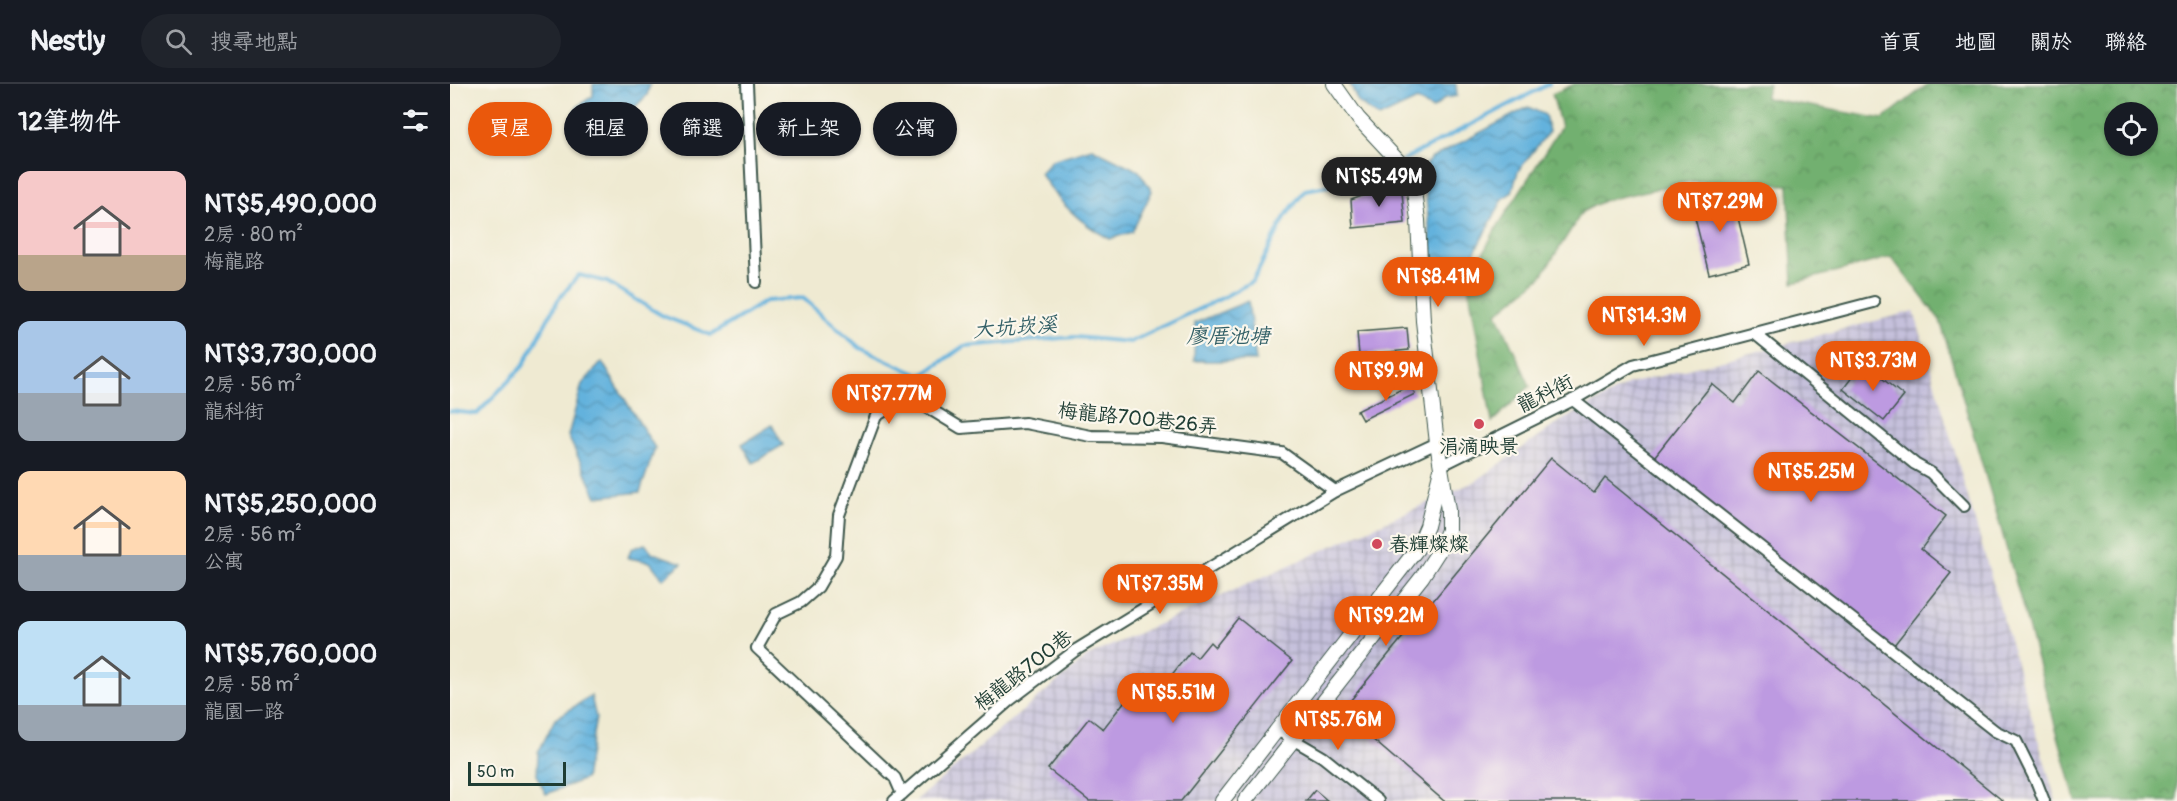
<!DOCTYPE html>
<html lang="zh-TW">
<meta charset="utf-8">
<style>
body{margin:0;font-family:Pangolin,"LXGW WenKai TC",sans-serif;background:#20242c;color:#f1f3f6;height:100vh;display:flex;flex-direction:column;font-size:22px;white-space:nowrap}
*{box-sizing:border-box;margin:0}
p{font-size:20px;color:#9ea1a6}
.icon{flex:none;width:33px;height:33px;fill:none;stroke:currentColor;stroke-width:2;stroke-linecap:round;stroke-linejoin:round}
.map{position:relative;flex:1;overflow:hidden}
.drawer{display:flex;flex-direction:column;background:#171b24;width:450px}
.drawer>*{flex:none}
.hud{position:absolute;left:18px;top:18px;width:570px;height:54px;display:flex;gap:12px}
.tools{position:absolute;left:1654px;top:18px;display:grid;gap:12px}
.tools a{display:grid;place-items:center;width:54px;height:54px;border-radius:50%;background:#171b24;box-shadow:0 2px 4px #0004;font-size:30px}
.scale{position:absolute;left:18px;bottom:15px;width:98px;box-sizing:border-box;padding-left:6px;border:3px solid #1f3d34;border-top:0;font-size:16px;line-height:21px;white-space:nowrap;color:#1f3d34;-webkit-text-stroke:4px #fbf7ec;paint-order:stroke}
.price{position:absolute;translate:-50% -51px;padding:0 14px;border-radius:21px;background:#ea580c;color:#fff;font-size:20px;line-height:39px;filter:drop-shadow(0 2px 3px #0008)}
.price::after{content:'';position:absolute;left:50%;top:36px;width:18px;height:14px;margin-left:-9px;background:inherit;clip-path:polygon(0 0,100% 0,50% 100%)}
.price.on{background:#222;color:#fff}
ul{padding:0;list-style:none}
li{display:flex;align-items:center;gap:18px;height:150px;padding:0 18px}
li span{display:grid;place-items:center;flex:none;width:168px;height:120px;border-radius:12px;color:#555}
li>.icon{margin-inline-start:auto}
span .icon{width:72px;height:72px;fill:#fffc;stroke-width:1}
li b{font-size:26px}
h2{display:flex;justify-content:space-between;align-items:center;height:72px;padding:0 18px;font-size:26px}
.pill{padding:0 21px;border-radius:27px;background:#171b24;box-shadow:0 2px 4px #0004;font-size:21px;line-height:54px}
.pill.on{background:#ea580c;color:#fff}
header{display:flex;align-items:center;gap:36px;box-sizing:border-box;height:84px;padding:0 30px;background:#171b24;border-bottom:2px solid #363941}
header strong{font-size:28px}
nav{display:flex;gap:33px;margin-inline-start:auto;font-size:21px}
.search{width:420px;height:54px;background:#20242c;display:flex;align-items:center;gap:15px;box-sizing:border-box;padding:0 21px;border-radius:33px;color:#9ea1a6;font-size:22px}
main{display:flex;flex:1;min-height:0}
.map>svg:first-child{display:block}
.industrial{fill:url(#industrial-grid)}
.forest{fill:url(#forest-crowns);stroke:#487652;stroke-width:1.5;fill-rule:evenodd}
.water{fill:url(#water-waves);stroke:#417888;stroke-width:1.5}
.lines{fill:none;stroke-linecap:round;stroke-linejoin:round}
.stream{stroke:#63b2dd;stroke-width:4}
.building{fill:#bd9ae1}
.minor-casing{stroke:#3e574c;stroke-width:14}
.tertiary-casing{stroke:#3e574c;stroke-width:16}
.minor{stroke:#fff;stroke-width:10}
.tertiary{stroke:#fff;stroke-width:14}
.poi-dot{fill:#d1495b;stroke:#fbf7ec;stroke-width:2}
.labels{text-anchor:middle;stroke-width:4.5;stroke-linejoin:round;paint-order:stroke}
.street-label{font-size:20px;fill:#1f3d34;stroke:#fbf7ec}
.poi-label{font-size:20px;fill:#1f3d34;stroke:#fbf7ec}
.water-label{font-size:21px;font-style:italic;fill:#336067;stroke:#fbf7ec}
</style>
<header>
<strong>Nestly</strong>
<div class="search"><svg class="icon" aria-label="search" viewBox="0 0 24 24"><circle cx="10" cy="10" r="6"/><path d="M15 15l6 6"/></svg>搜尋地點</div>
<nav><a>首頁</a><a>地圖</a><a>關於</a><a>聯絡</a></nav>
</header>
<main>
<section class="drawer">
<h2>12筆物件<svg class="icon" aria-label="filters" viewBox="0 0 24 24"><path d="M4 7h16M4 17h16"/><circle cx="9" cy="7" r="2"/><circle cx="15" cy="17" r="2"/></svg></h2>
<ul>
<li><span style="background:linear-gradient(#f6c9c9 70%,#b9a48a 0)"><svg class="icon" aria-label="home" viewBox="0 0 24 24"><path d="M3 11l9-7 9 7M6 9v11h12V9"/></svg></span><div><b>NT$5,490,000</b><p>2房 · 80 m²</p><p>梅龍路</p></div></li>
<li><span style="background:linear-gradient(#a9c7e8 60%,#9aa5b1 0)"><svg class="icon" aria-label="home" viewBox="0 0 24 24"><path d="M3 11l9-7 9 7M6 9v11h12V9"/></svg></span><div><b>NT$3,730,000</b><p>2房 · 56 m²</p><p>龍科街</p></div></li>
<li><span style="background:linear-gradient(#ffd9b3 70%,#9aa5b1 0)"><svg class="icon" aria-label="home" viewBox="0 0 24 24"><path d="M3 11l9-7 9 7M6 9v11h12V9"/></svg></span><div><b>NT$5,250,000</b><p>2房 · 56 m²</p><p>公寓</p></div></li>
<li><span style="background:linear-gradient(#bfe0f5 70%,#9aa5b1 0)"><svg class="icon" aria-label="home" viewBox="0 0 24 24"><path d="M3 11l9-7 9 7M6 9v11h12V9"/></svg></span><div><b>NT$5,760,000</b><p>2房 · 58 m²</p><p>龍園一路</p></div></li>
</ul>
</section>
<div class="map">
<svg width="1727" height="717" viewBox="0 0 1727 717">
<defs>
<pattern id="industrial-grid" width="8" height="8" patternUnits="userSpaceOnUse" patternTransform="scale(1.5)"><rect width="8" height="8" fill="#c5c0db"/><path d="M0 4h8M4 0v8" fill="none" stroke="#9f9db2"/></pattern>
<pattern id="forest-crowns" width="20" height="18" patternUnits="userSpaceOnUse" patternTransform="scale(1.5)"><rect width="20" height="18" fill="#72b070"/><path d="M2 6a3 3 0 1 1 6 0M12 15a3 3 0 1 1 6 0" fill="none" stroke="#5d905d"/></pattern>
<pattern id="water-waves" width="16" height="10" patternUnits="userSpaceOnUse" patternTransform="scale(1.5)"><rect width="16" height="10" fill="#63b2dd"/><path d="M0 5q4-4 8 0t8 0" fill="none" stroke="#5192b4"/></pattern>
</defs>
<rect width="100%" height="100%" fill="#fbf7ec"/>
<filter id="ink" filterUnits="userSpaceOnUse"><feTurbulence type="fractalNoise" baseFrequency=".0167" numOctaves="2"/><feDisplacementMap in="SourceGraphic" scale="12" xChannelSelector="R" yChannelSelector="G"/><feConvolveMatrix kernelMatrix="1 2 1 2 8 2 1 2 1" color-interpolation-filters="sRGB"/></filter>
<filter id="wash" filterUnits="userSpaceOnUse"><feTurbulence type="fractalNoise" baseFrequency=".008" numOctaves="4" result="noise"/><feDisplacementMap in="SourceGraphic" scale="24" xChannelSelector="R" yChannelSelector="G"/><feGaussianBlur stdDeviation="1.35" result="paint"/><feColorMatrix in="noise" values="0 0 0 0 0 0 0 0 0 0 0 0 0 0 0 0 0 1.4 0 .05"/><feComposite in="paint" operator="in"/></filter>
<g filter="url(#wash)">
<rect width="100%" height="100%" fill="#efead2"/>
<path class="industrial" d="M1464 227 1606 717H465L638 572 1026 397 1109 338 1179 300Z"/>
<path class="forest" d="M1125 0H1319L1315 14 1433 35 1478 0H1727V717H1626L1552 448 1490 236 1441 173 1343 199 1338 101 1242 97 1155 116 1132 128 1091 193 1047 229 1080 302 1042 338 1018 199 1044 148 1111 43 1102 10ZM1665 28H1698V62H1665Z"/>
<g class="water">
<path d="M143 0H200L197 11 179 29C186 42 191 54 180 66L171 67 153 58 135 62 126 51 127 44C116 28 130 20 143 12Z"/>
<path d="M900 0H1006L1007 12 995 14 983 25 967 16 929 34 908 18Z"/>
<path d="M1078 23 1095 31 1099 47 1068 87 1062 108 1053 115 1022 173 1006 187 984 189 973 86 980 75Z"/>
<path d="M642 64 689 87 702 107 682 148 660 155C628 138 610 119 590 89L602 76Z"/>
<path d="M798 217 806 277H744L745 239Z"/>
<path d="M152 278 205 364 190 408 147 413 118 352 132 300Z"/>
<path d="M322 341 333 361 303 379 292 360Z"/>
<path d="M195 460 203 469 232 479 213 495 200 478 178 474 181 465Z"/>
<path d="M141 612 146 634 135 695 96 710 87 692 88 669 105 635Z"/>
</g>
<g class="lines">
<g class="stream">
<path d="M953 76 1099 0"/>
<path d="M0 327 27 330 73 282 108 216 129 191 157 198 213 232 261 251 316 217 353 214 410 264 471 292 514 262 625 253 680 258 772 214 803 197 835 133 855 106 914 95 946 79"/>
</g>
</g>
<g id="blocks">
<g class="building">
<path d="M951 98 955 139 903 144 901 116Z"/>
<path d="M1282 108 1299 180 1259 190 1241 118Z"/>
<path d="M957 244 959 266 909 271 907 248Z"/>
<path d="M1413 279 1454 312 1434 337 1393 305Z"/>
<path d="M1309 287 1496 432 1471 465 1501 489 1440 566 1201 377 1262 300 1285 319Z"/>
<path d="M960 301 965 310 912 336 907 327Z"/>
<path d="M1101 374 1144 409 1155 394 1553 717H994L891 628Z"/>
<path d="M788 534 842 577 731 717H639L598 685 639 634 653 645 696 590 712 603 740 568 747 574 760 558 765 563Z"/>
<path d="M865 706 878 717H856Z"/>
</g>
</g>
</g>
<g filter="url(#ink)">
<use href="#blocks" fill-opacity="0" stroke="#3e574c" stroke-width="1.5"/>
<g class="lines">
<defs>
<g id="minor">
<path d="M297 0 306 198"/>
<path d="M1304 249 1465 380 1481 389 1514 422"/>
<path d="M1123 316 1545 647 1566 657 1587 699 1594 717"/>
<path d="M992 381 1123 316 1183 281 1424 218"/>
<path d="M827 646 873 673 928 717"/>
<path d="M452 710 445 694 307 564 326 530 351 518 368 503 386 472 389 431 426 332 453 316 470 319 511 344 575 339 641 352 712 353 832 369 885 407"/>
<path d="M444 717 560 616 626 566 885 407 987 359"/>
</g>
<g id="tertiary">
<path d="M772 717 967 465 977 442 990 389"/>
<path d="M795 717 972 493 990 465 998 446V426L987 359 973 237 968 136 963 100 952 81 908 34 884 0"/>
</g>
</defs>
<use href="#minor" class="minor-casing"/>
<use href="#tertiary" class="tertiary-casing"/>
<use href="#minor" class="minor"/>
<use href="#tertiary" class="tertiary"/>
</g>
</g>
<g class="poi-dot">
<circle cx="1029" cy="340" r="6"/>
<circle cx="927" cy="460" r="6"/>
</g>
<g class="labels">
<g class="street-label">
<text transform="translate(1095 309) rotate(-27)" y="7">龍科街</text>
<text transform="translate(688 334) rotate(6)" y="7">梅龍路700巷26弄</text>
<text transform="translate(573 586) rotate(-38)" y="7">梅龍路700巷</text>
</g>
<g class="poi-label">
<text x="1029" y="369">涓滴映景</text>
<text x="939" y="467" text-anchor="start">春輝燦燦</text>
</g>
<g class="water-label">
<text transform="translate(565 243) rotate(-4)" y="7">大坑崁溪</text>
<text x="778" y="259">廖厝池塘</text>
</g>
</g>
</svg>
<div class="tools">
<a><svg class="icon" aria-label="locate" viewBox="0 0 24 24"><circle cx="12" cy="12" r="6"/><path d="M12 2v4M12 18v4M2 12h4M18 12h4"/></svg></a>
</div>
<div class="scale">50 m</div>
<b class="price on" style="left:929px;top:124px">NT$5.49M</b>
<b class="price" style="left:1270px;top:149px">NT$7.29M</b>
<b class="price" style="left:988px;top:224px">NT$8.41M</b>
<b class="price" style="left:1194px;top:263px">NT$14.3M</b>
<b class="price" style="left:1423px;top:308px">NT$3.73M</b>
<b class="price" style="left:936px;top:318px">NT$9.9M</b>
<b class="price" style="left:439px;top:341px">NT$7.77M</b>
<b class="price" style="left:1361px;top:419px">NT$5.25M</b>
<b class="price" style="left:710px;top:531px">NT$7.35M</b>
<b class="price" style="left:936px;top:563px">NT$9.2M</b>
<b class="price" style="left:723px;top:640px">NT$5.51M</b>
<b class="price" style="left:888px;top:667px">NT$5.76M</b>
<div class="hud">
<a class="pill on">買屋</a>
<a class="pill">租屋</a>
<a class="pill">篩選</a>
<a class="pill">新上架</a>
<a class="pill">公寓</a>
</div>
</div>
</main>
